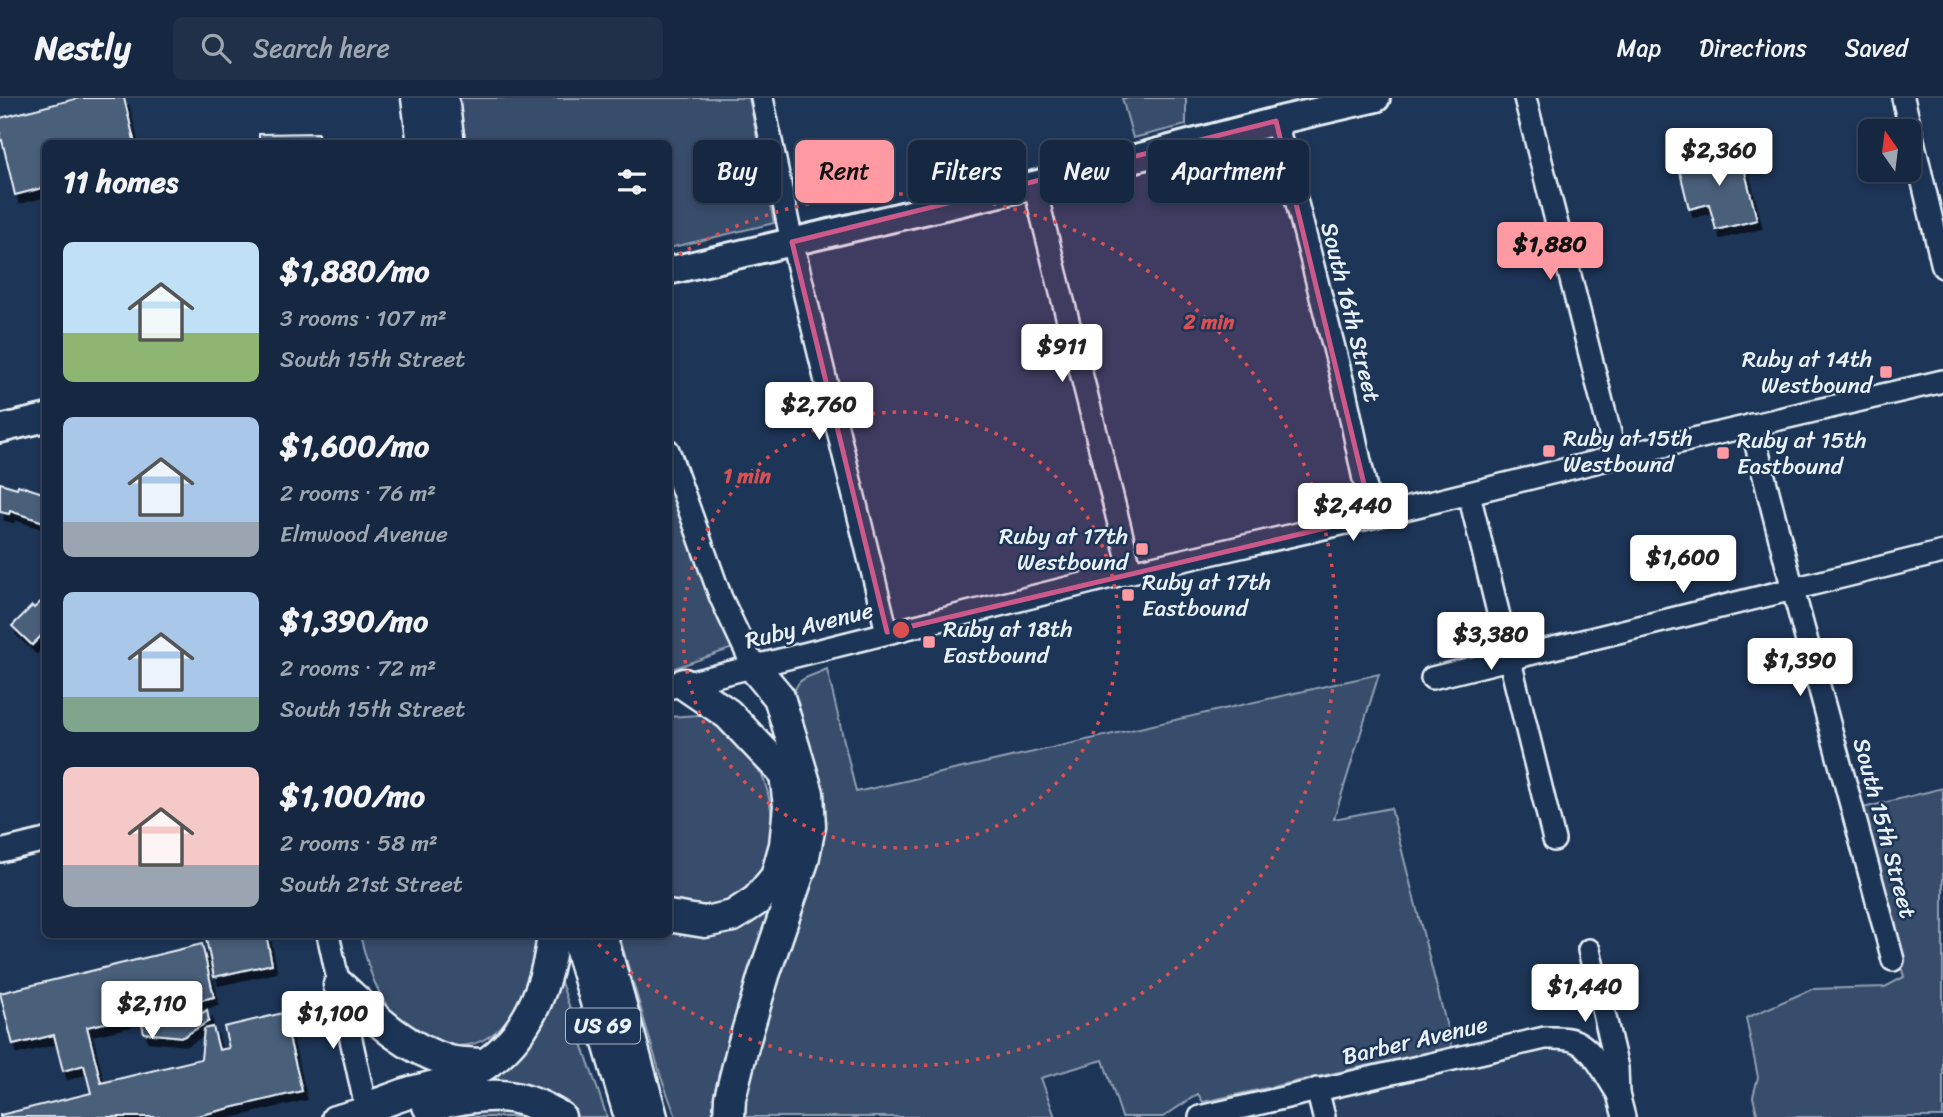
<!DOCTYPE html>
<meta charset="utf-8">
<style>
body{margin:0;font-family:Sriracha,sans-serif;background:#1f3048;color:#f1f3f6;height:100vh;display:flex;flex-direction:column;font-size:26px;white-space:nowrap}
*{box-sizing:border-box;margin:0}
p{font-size:23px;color:#9ea6b1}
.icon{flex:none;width:38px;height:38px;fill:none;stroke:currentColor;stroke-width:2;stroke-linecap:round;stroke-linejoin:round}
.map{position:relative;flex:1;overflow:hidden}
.details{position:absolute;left:42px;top:42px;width:630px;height:798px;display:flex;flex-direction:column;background:#162841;border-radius:10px;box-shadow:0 4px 10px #0003,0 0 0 2px #35445a}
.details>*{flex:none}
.guide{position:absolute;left:693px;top:42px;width:665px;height:63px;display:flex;gap:14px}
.needle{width:46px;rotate:346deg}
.controls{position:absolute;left:1858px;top:21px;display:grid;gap:14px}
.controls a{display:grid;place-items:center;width:63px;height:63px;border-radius:10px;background:#162841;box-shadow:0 4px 10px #0003,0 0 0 2px #35445a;font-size:35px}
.price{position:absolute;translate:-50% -60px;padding:0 16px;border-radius:7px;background:#fff;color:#222;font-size:23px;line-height:46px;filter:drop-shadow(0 2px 4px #0008)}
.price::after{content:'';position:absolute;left:50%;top:42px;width:21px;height:16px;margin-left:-10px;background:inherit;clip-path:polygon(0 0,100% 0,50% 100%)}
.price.on{background:#ff9aa2;color:#111}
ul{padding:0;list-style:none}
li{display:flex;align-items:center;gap:21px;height:175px;padding:0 21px}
li span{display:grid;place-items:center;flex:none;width:196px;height:140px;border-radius:10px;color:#555}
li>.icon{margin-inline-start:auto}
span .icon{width:84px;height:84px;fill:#fffc;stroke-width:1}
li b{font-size:30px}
h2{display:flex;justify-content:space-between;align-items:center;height:84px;padding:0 21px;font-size:30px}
.pill{padding:0 24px;border-radius:10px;background:#162841;box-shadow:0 4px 10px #0003,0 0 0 2px #35445a;font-size:24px;line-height:63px}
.pill.on{background:#ff9aa2;color:#111}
header{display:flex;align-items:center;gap:42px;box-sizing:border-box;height:98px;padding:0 35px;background:#162841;border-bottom:2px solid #35445a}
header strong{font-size:33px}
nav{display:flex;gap:38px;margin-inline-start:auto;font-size:24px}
.search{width:490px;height:63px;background:#1f3048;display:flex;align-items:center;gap:18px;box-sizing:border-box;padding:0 24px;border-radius:10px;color:#9ea6b1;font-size:26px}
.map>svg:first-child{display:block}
.built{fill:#2a4162}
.green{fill:#374d6c;stroke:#909fb2;stroke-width:2}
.building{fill:#495e7a;stroke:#e8f1f8;stroke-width:2;filter:url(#shadow)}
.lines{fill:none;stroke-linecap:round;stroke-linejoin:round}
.minor-casing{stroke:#e8f1f8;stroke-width:26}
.major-casing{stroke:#e8f1f8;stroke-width:32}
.highway-casing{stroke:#e8f1f8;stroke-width:35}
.minor{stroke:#1d3557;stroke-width:21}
.major{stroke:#1d3557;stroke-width:26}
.highway{stroke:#1d3557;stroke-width:30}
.marked{fill:#cd598a;fill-opacity:0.2;stroke:#cd598a;stroke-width:5;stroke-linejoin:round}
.ring{fill:none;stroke:#da5052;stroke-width:3.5;stroke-dasharray:3.5 7}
.poi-dot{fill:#ff9aa2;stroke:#1d3557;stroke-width:2.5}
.labels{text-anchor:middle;stroke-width:5;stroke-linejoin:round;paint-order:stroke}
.shield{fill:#1d3557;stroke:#abb9c8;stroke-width:2}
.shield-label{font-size:21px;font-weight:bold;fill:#e8f1f8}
.street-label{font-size:23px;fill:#e8f1f8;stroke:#1d3557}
.poi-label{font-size:23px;fill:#e8f1f8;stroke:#1d3557;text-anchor:start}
.centre{fill:#da5052;stroke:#1d3557;stroke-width:3.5}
.ring-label{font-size:21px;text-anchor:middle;font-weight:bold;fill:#da5052;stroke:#1d3557;stroke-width:5;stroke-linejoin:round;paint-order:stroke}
</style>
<header>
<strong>Nestly</strong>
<div class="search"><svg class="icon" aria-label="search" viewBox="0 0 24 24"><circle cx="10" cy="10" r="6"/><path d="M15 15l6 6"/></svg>Search here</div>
<nav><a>Map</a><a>Directions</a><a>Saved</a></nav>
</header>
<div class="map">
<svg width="1943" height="1019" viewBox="0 0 1943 1019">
<defs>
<filter id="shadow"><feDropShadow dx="4.5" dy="8" stdDeviation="0" flood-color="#0009"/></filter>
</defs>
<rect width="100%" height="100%" fill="#1d3557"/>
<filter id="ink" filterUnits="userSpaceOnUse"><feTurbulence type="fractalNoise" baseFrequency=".0143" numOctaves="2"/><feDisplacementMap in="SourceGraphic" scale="14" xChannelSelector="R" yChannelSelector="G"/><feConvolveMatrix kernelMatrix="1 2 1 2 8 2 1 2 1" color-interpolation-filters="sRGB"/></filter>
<g filter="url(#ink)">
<path class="built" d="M1551 947 1567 950 1580 957 1603 987 1611 1019H1333L1330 1007 1333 998Z"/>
<g class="green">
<path d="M458 0H749L774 125 669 150 668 46 466 45Z"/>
<path d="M1122 0H1186V27L1133 40Z"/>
<path d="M668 378 733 550 669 572H668Z"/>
<path d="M827 571 856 694 1379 576 1334 721 1391 710 1452 949 1203 1004 1198 996 1163 1019H1122L1103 962 1041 980 1055 1019H742L769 903 822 749 823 721 794 604C793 578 807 581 827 571Z"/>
<path d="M700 617C718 624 736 635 748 651 782 696 787 797 716 808 700 810 684 809 669 802L668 619Z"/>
<path d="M1943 690V1019H1758L1753 999 1758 979 1746 920 1812 891 1885 889 1904 879 1859 711Z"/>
<path d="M775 800 723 1019H676L661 979 619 837 668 836 669 827Z"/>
<path d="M360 837H537C538 895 490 978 423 937 415 933 406 929 400 923 376 899 368 869 360 837Z"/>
<path d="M560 881 607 1019H574L479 989 555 882Z"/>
<path d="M503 1007 535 1019H424Z"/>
</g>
<g class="building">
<path d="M79 0H124L135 46H46V89L15 97 2 42 0 43V20Z"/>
<path d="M318 35V46H259V36Z"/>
<path d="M1739 50 1757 122 1716 132 1709 106 1689 111 1678 66Z"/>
<path d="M0 385 17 390 18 387 46 396V428L42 427 44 424 10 413 9 416 0 414Z"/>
<path d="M46 499V533L32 547 12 528 32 508 34 510Z"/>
<path d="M205 836H266L272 866 214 879Z"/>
<path d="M202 846 214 899 188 905 192 922 207 912 209 923 183 939 144 935 140 917 87 929 101 985 201 961 204 931 213 929 219 952 229 950 224 929 283 915 302 993 193 1019H0V1017L91 995 84 967 63 973 54 937 13 947 0 895Z"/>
</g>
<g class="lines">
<defs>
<g id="minor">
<path d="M762 0 792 144 887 534"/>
<path d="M1525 0 1616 359"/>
<path d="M1903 0 1943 169"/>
<path d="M1276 23 1345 293 1372 419"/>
<path d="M1034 87 1131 474"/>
<path d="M1751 327 1793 492 1893 862"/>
<path d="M668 352 721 500 753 568"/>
<path d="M1469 396 1554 742"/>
<path d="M1432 580 1943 454"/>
<path d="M668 590 1131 474 1372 419 1616 359 1943 283"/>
<path d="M0 753 46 742"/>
<path d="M328 836 368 1019"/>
<path d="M1589 852 1617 970 1618 996 1624 1019"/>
<path d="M1317 991 1324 1019"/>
<path d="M333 1019 366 1010"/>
<path d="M1200 1019 1545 940C1556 940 1570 939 1579 945 1596 955 1607 980 1618 996"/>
</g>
<g id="major">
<path d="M668 173 1034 87 1276 23 1376 0"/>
<path d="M0 331 46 320"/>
</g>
<g id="highway">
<path d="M417 0 423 46"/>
<path d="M443 0 449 46"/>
<path d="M684 586 728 616 785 676"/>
<path d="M668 818 705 824 733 818 757 802 776 779 785 747 789 708 785 676"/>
<path d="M576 836 630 1019"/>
<path d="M601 836 652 1019"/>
<path d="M339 887C372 917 402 949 446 962 458 966 472 965 484 966"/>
<path d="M428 1008C479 996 514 989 560 1019"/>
<path d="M366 1010C381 1005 396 999 411 994 426 990 443 987 458 981 520 955 546 900 553 836"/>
<path d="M729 1019 730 1000 743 948 764 877 803 763 810 728 808 695 779 599 753 568"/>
</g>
</defs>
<use href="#minor" class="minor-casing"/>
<use href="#major" class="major-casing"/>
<use href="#highway" class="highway-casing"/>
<use href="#minor" class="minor"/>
<use href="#major" class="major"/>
<use href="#highway" class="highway"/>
</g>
</g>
<path class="marked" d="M1276 23 1372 419 887 534 792 144Z"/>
<g class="ring">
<circle cx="901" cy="532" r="218"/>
<path d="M670 162A436 436 0 1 1 590 838"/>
</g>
<g class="poi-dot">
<rect x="1879" y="267" width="14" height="14" rx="3.5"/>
<rect x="1542" y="346" width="14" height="14" rx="3.5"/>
<rect x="1716" y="348" width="14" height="14" rx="3.5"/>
<rect x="1135" y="444" width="14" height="14" rx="3.5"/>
<rect x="1121" y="490" width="14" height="14" rx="3.5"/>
<rect x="922" y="537" width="14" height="14" rx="3.5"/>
</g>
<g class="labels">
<rect class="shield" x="566" y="910.5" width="74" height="35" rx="5"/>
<g class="shield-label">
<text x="603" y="935">US 69</text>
</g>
<g class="street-label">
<text transform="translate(1351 214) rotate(76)" y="8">South 16th Street</text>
<text transform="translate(809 527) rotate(-14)" y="8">Ruby Avenue</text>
<text transform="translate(1885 730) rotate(75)" y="8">South 15th Street</text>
<text transform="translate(1415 942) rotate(-13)" y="8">Barber Avenue</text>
</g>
<g class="poi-label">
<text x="1872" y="269" text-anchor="end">Ruby at 14th<tspan x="1872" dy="26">Westbound</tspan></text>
<text x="1563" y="348">Ruby at 15th<tspan x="1563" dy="26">Westbound</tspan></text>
<text x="1737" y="350">Ruby at 15th<tspan x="1737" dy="26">Eastbound</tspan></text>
<text x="1128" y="446" text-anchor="end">Ruby at 17th<tspan x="1128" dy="26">Westbound</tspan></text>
<text x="1142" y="492">Ruby at 17th<tspan x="1142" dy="26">Eastbound</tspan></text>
<text x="943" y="539">Ruby at 18th<tspan x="943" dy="26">Eastbound</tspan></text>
</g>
</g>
<circle cx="901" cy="532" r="10" class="centre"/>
<g class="ring-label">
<text x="1209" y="231">2 min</text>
<text x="747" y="385">1 min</text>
</g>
</svg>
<div class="controls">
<a><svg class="needle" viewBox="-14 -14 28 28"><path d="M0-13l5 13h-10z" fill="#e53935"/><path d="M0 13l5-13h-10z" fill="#9ea6b1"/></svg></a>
</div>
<b class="price" style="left:1719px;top:90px">$2,360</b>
<b class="price on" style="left:1550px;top:184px">$1,880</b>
<b class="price" style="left:1062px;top:286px">$911</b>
<b class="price" style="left:819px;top:344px">$2,760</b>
<b class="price" style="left:1353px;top:445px">$2,440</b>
<b class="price" style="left:1683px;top:497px">$1,600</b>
<b class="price" style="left:1491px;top:574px">$3,380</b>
<b class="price" style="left:1800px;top:600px">$1,390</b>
<b class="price" style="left:1585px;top:926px">$1,440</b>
<b class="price" style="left:152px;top:943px">$2,110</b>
<b class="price" style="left:333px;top:953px">$1,100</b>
<div class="guide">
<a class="pill">Buy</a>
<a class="pill on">Rent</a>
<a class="pill">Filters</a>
<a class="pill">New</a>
<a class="pill">Apartment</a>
</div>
<section class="details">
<h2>11 homes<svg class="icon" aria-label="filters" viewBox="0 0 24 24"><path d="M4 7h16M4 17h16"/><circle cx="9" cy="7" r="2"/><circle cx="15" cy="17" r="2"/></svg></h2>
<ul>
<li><span style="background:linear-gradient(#bfe0f5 65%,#8fb573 0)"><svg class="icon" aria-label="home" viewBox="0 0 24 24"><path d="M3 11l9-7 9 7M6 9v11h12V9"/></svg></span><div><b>$1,880/mo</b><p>3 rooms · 107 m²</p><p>South 15th Street</p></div></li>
<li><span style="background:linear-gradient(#a9c7e8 75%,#9aa5b1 0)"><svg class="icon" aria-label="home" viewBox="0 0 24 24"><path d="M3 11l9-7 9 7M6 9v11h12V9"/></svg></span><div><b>$1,600/mo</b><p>2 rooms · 76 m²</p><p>Elmwood Avenue</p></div></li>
<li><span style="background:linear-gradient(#a9c7e8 75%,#7fa58c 0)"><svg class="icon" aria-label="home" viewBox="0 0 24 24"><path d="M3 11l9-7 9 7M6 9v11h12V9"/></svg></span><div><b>$1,390/mo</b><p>2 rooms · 72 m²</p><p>South 15th Street</p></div></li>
<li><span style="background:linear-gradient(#f6c9c9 70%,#9aa5b1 0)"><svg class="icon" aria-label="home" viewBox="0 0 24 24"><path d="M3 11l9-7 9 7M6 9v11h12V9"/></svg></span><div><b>$1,100/mo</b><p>2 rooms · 58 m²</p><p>South 21st Street</p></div></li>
</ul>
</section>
</div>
